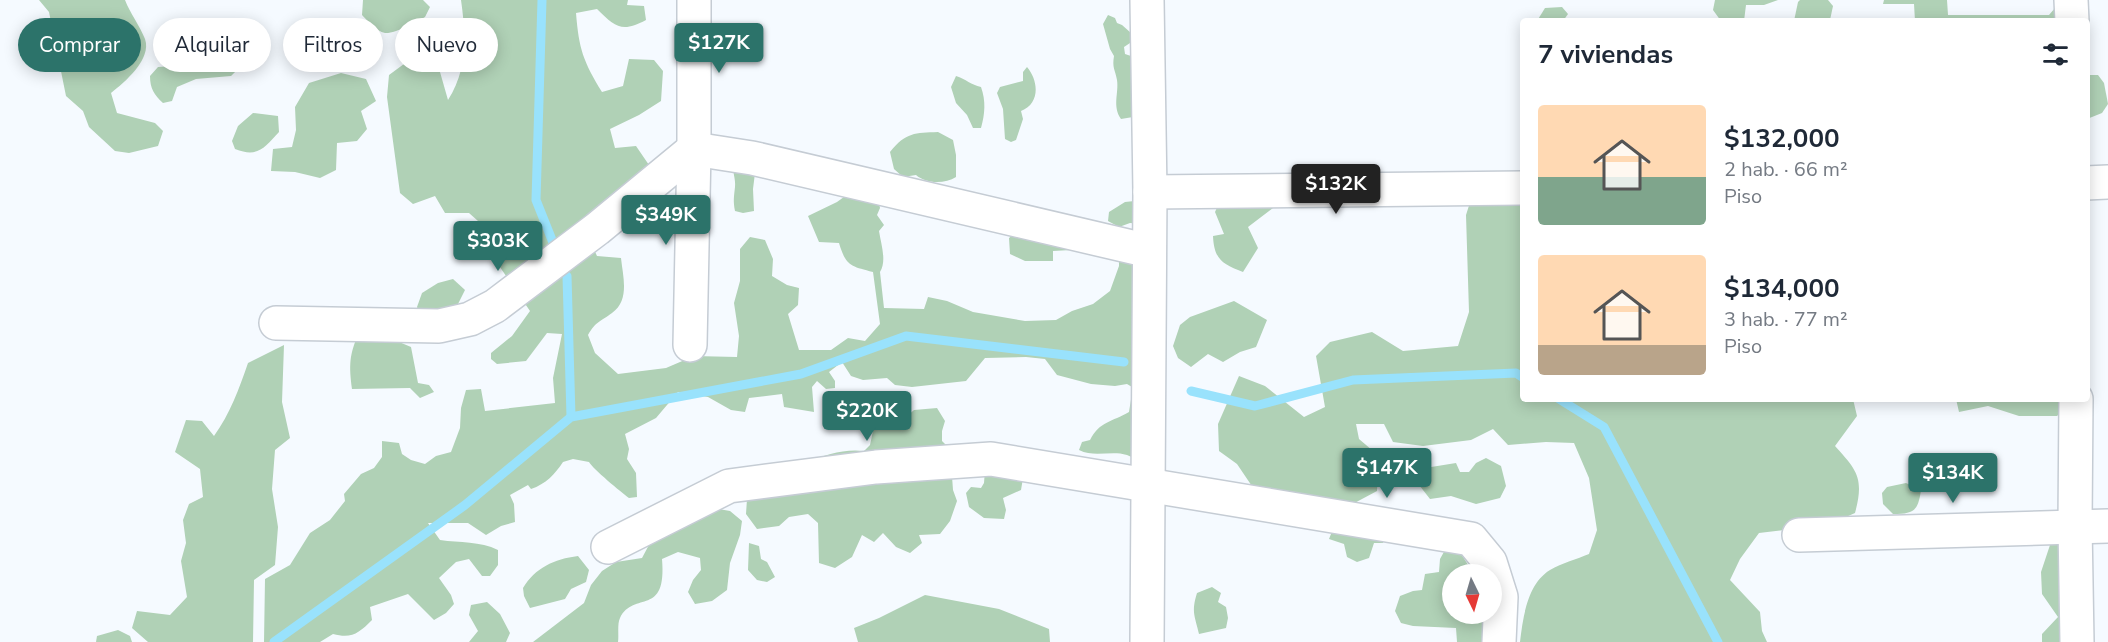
<!DOCTYPE html>
<html lang="es">
<meta charset="utf-8">
<style>
body{margin:0;font-family:"Nunito Sans",sans-serif;background:#f2f2f3;color:#1f2937;height:100vh;display:flex;flex-direction:column;font-size:22px;white-space:nowrap}
*{box-sizing:border-box;margin:0}
p{font-size:20px;color:#747a83}
.icon{flex:none;width:33px;height:33px;fill:none;stroke:currentColor;stroke-width:2;stroke-linecap:round;stroke-linejoin:round}
.map{position:relative;flex:1;overflow:hidden}
.details{position:absolute;left:1520px;top:18px;width:570px;height:384px;display:flex;flex-direction:column;background:#fff;border-radius:6px;box-shadow:0 3px 15px #0003}
.details>*{flex:none}
.top-card{position:absolute;left:18px;top:18px;width:570px;height:54px;display:flex;gap:12px}
.needle{width:39px;rotate:175deg}
.buttons{position:absolute;left:1442px;top:564px;display:grid;gap:12px}
.buttons a{display:grid;place-items:center;width:60px;height:60px;border-radius:50%;background:#fff;box-shadow:0 3px 15px #0003;font-size:30px}
.price{position:absolute;translate:-50% -51px;padding:0 14px;border-radius:6px;background:#2c736a;color:#fff;font-size:20px;line-height:39px;filter:drop-shadow(0 2px 3px #0008)}
.price::after{content:'';position:absolute;left:50%;top:36px;width:18px;height:14px;margin-left:-9px;background:inherit;clip-path:polygon(0 0,100% 0,50% 100%)}
.price.active{background:#222;color:#fff}
ul{padding:0;list-style:none}
li{display:flex;align-items:center;gap:18px;height:150px;padding:0 18px}
li span{display:grid;place-items:center;flex:none;width:168px;height:120px;border-radius:6px;color:#555}
li>.icon{margin-inline-start:auto}
span .icon{width:72px;height:72px;fill:#fffc;stroke-width:1}
li b{font-size:26px}
h2{display:flex;justify-content:space-between;align-items:center;height:72px;padding:0 18px;font-size:26px}
.chip{padding:0 21px;border-radius:27px;background:#fff;box-shadow:0 3px 15px #0003;font-size:21px;line-height:54px}
.chip.active{background:#2c736a;color:#fff}
.map>svg:first-child{display:block}
.green{fill:#b0d1b6}
.lines{fill:none;stroke-linecap:round;stroke-linejoin:round}
.stream{stroke:#99e2fc;stroke-width:9}
.minor-casing{stroke:#c5ccd4;stroke-width:36}
.minor{stroke:#fff;stroke-width:33}
</style>
<div class="map">
<svg width="2108" height="642" viewBox="0 0 2108 642">
<rect width="100%" height="100%" fill="#f5faff"/>
<g class="green">
<path d="M39 0H125C130 13 140 26 145 39 152 59 125 82 111 93L117 113 155 123 163 131 158 146 129 153 115 151 89 127 83 111 66 96 49 12Z"/>
<path d="M363 0H423L430 7 425 17C416 22 395 34 385 33 376 31 368 21 362 15Z"/>
<path d="M461 0H628L627 5 644 6 646 20C622 33 615 27 597 9L576 13C579 49 583 61 602 92L623 86 629 59 654 60 663 71 661 101 639 115 610 129 615 148 636 146 649 165 589 239 597 256 621 258C623 277 630 300 612 313 600 322 596 321 588 335L595 353 618 374 666 368 694 356 737 357 739 336 734 303 740 281V249L750 237 765 240 773 259 772 276 787 285 799 288 798 305 788 314 799 350H831L848 338 865 341 880 324 873 272C850 266 846 266 839 243L819 242 808 216 837 202 848 194 879 203 880 208 877 215 884 225 879 231C881 244 887 261 880 272L884 308 924 309 928 297 947 301 973 312 1025 321 1056 320 1072 311 1093 304 1110 291 1119 266V251L1139 262 1137 390 1127 384 1115 386 1091 384 1057 375 1045 359 1026 357 985 358 966 381 912 387 895 385 887 378 863 380 851 376 842 362 829 372 835 381V388L826 389 817 381 812 387 814 412 784 407 782 394 749 398 745 412 731 410 708 397 678 392 656 418 625 434 629 449 627 459 636 473 637 497 629 498C621 492 593 469 589 462L573 459 563 462C555 474 546 484 531 489L528 485 510 495 514 504 515 522 501 526 486 535 468 523H428L440 540C460 543 480 541 498 550V565L490 576H482L469 559 456 562 439 578 451 595 454 604 446 613 434 620 408 594 370 607 372 620C359 633 352 639 333 634L320 642H264L265 579 290 565 310 533 330 520 345 501 344 494 361 474 374 468 382 457V441L399 443 402 454 411 460 425 464 436 456 451 452 460 428 461 408 466 390 481 389 485 411 555 403 553 378 562 334 547 333 526 361 497 364 491 359V353L512 336 530 311 491 254 487 229 469 213H445L435 196 413 204 400 193 387 97 389 75 408 61 438 65 448 100C468 68 466 36 461 0Z"/>
<path d="M1715 0H1778L1764 5H1746L1744 21H1721L1713 10Z"/>
<path d="M1800 0H1828L1833 6 1830 20 1794 21 1798 2Z"/>
<path d="M1884 0H1947L1948 15H2049L2055 8 2061 21H1915L1914 4H1883Z"/>
<path d="M1562 7 1568 14 1563 21H1537L1545 8Z"/>
<path d="M1108 15 1115 18 1117 23 1122 25 1131 33 1130 43 1124 47 1125 54 1140 59 1142 76 1132 84 1139 116 1121 119C1112 106 1119 93 1117 80 1115 69 1112 68 1114 56L1110 49 1103 24Z"/>
<path d="M232 62 237 70 231 76 196 79 177 87 172 101 163 103C154 95 150 88 150 76L158 67Z"/>
<path d="M1027 67C1039 81 1040 104 1021 111L1023 119 1016 140 1011 142 1005 139 1003 109 997 93 1000 87 1023 81V72Z"/>
<path d="M341 73 366 79 376 101 361 111 367 129 357 141 337 143 336 170 320 178 295 172 271 171 273 149 292 147 296 130 295 107 309 83Z"/>
<path d="M2087 75H2098L2104 83 2108 104 2102 113 2087 119Z"/>
<path d="M956 76C966 79 971 85 981 87 986 101 985 114 981 128H973L967 115 956 103 951 87Z"/>
<path d="M253 113 278 116 279 132C264 148 258 158 235 149L232 141 238 126Z"/>
<path d="M938 132 953 140 956 155V177C945 184 926 184 916 175L903 177 894 169 890 152C906 132 915 133 938 132Z"/>
<path d="M733 162 755 173 753 189 754 211 743 213 735 211C733 201 734 196 735 187 736 179 732 171 733 162Z"/>
<path d="M1279 192 1273 208 1248 227 1258 248 1243 272C1222 264 1214 259 1213 236L1224 234 1215 212 1222 197Z"/>
<path d="M1473 193 1522 194V399H1853L1857 416 1835 446C1858 471 1864 479 1855 513L1828 525 1759 533 1740 559 1730 580 1760 612 1762 631 1767 642H1520C1523 618 1527 584 1550 570 1562 563 1577 559 1589 554L1597 530 1589 478 1574 443 1546 442 1508 445 1493 429 1471 440 1423 446 1393 442 1384 424H1356L1359 439 1379 456 1377 491 1332 515 1262 501 1237 464 1219 451 1218 424 1239 376 1265 386 1304 417 1325 407 1316 356 1330 342 1372 332 1403 351 1458 346 1469 312 1466 215Z"/>
<path d="M1144 200 1143 224 1130 223 1119 227 1108 221 1109 212 1125 202Z"/>
<path d="M1020 230 1071 250 1053 251V261H1025L1010 254 1009 238Z"/>
<path d="M453 279 465 290 458 304 450 309 420 316 417 307 422 293 438 283Z"/>
<path d="M1234 301 1267 320 1256 347 1240 352 1223 362 1208 354 1191 367 1178 358 1173 346 1180 325 1190 317Z"/>
<path d="M359 333 392 339 411 347 418 383 429 385 434 392 420 398 410 388 352 389C349 366 349 354 359 333Z"/>
<path d="M284 345 282 402 290 438 275 450 272 489 278 527 275 565 254 580 253 642H148L132 628 137 611 170 615 187 597 181 561 186 543 183 520 189 504 203 497 200 469 175 452 186 420 202 421 214 436C230 414 239 389 248 363Z"/>
<path d="M1132 393 1144 466C1139 462 1133 457 1127 455 1111 450 1095 458 1079 450L1082 442 1090 440C1100 421 1112 422 1129 412Z"/>
<path d="M1956 399H2075L2057 416H2019L1988 406 1959 412Z"/>
<path d="M937 408 945 421 942 431V441L950 449 953 490 957 501 950 521 940 534 919 535 922 543 910 553 896 547 883 533 874 542 862 535 852 557 835 568 819 563 818 523 808 514 789 517 779 526 757 529 746 514 747 499C781 478 822 446 864 451L870 445 874 426 897 425 914 410Z"/>
<path d="M1486 458 1501 466 1506 486 1500 498 1476 504 1451 496 1430 499 1416 481 1425 468 1456 463 1460 472H1469L1476 463Z"/>
<path d="M985 470 1023 478 1021 490 1003 498 1006 510 1004 519 984 518 969 507 966 493 971 487 981 488 984 483Z"/>
<path d="M1906 483 1921 490C1918 511 1914 514 1893 514L1883 504 1882 493 1887 487Z"/>
<path d="M713 508 730 511 742 521 740 535 730 563 727 590 712 601 695 604 688 592 693 580 701 570 700 558 678 552 662 559C667 618 634 590 620 618 617 624 619 635 618 642H533L584 603 591 585 602 571 616 562 642 558 650 543Z"/>
<path d="M1333 529 1385 538 1383 543H1374L1369 558 1357 562 1347 557 1344 544 1329 539Z"/>
<path d="M2066 532C2075 562 2098 612 2091 642H2042V634L2058 617 2042 594 2041 572 2050 545Z"/>
<path d="M749 543 759 546 761 559 767 562 775 577 767 582 757 580 748 570Z"/>
<path d="M1445 550 1460 552 1470 568 1486 574H1452V614H1485L1490 642H1457L1456 628 1413 626 1401 623 1395 611 1400 596 1413 591 1422 590 1425 574 1439 572 1440 559Z"/>
<path d="M578 556 589 570 586 582 571 589 565 599 530 608 524 596 523 588C535 568 554 559 578 556Z"/>
<path d="M1212 587 1221 593 1218 602 1226 607 1228 618 1226 628 1199 634C1195 616 1191 612 1197 593Z"/>
<path d="M925 595 999 609 1049 629 1050 642H858L854 628 879 618Z"/>
<path d="M487 602 500 614 510 633 506 642H469L478 631 469 615 471 605Z"/>
<path d="M118 630 130 636 132 642H96L97 636Z"/>
</g>
<g class="lines">
<g class="stream">
<path d="M542 0 536 200 554 245"/>
<path d="M567 276 571 417"/>
<path d="M1191 391 1255 406 1353 380 1516 373 1522 377"/>
<path d="M1559 399 1604 427 1718 642"/>
<path d="M274 642 465 505 571 417 801 374 906 336 1124 362"/>
</g>
<defs>
<g id="minor">
<path d="M1147 0 1150 192 1147 642"/>
<path d="M2071 0 2072 21"/>
<path d="M2086 183 2108 182"/>
<path d="M1150 192 1522 188"/>
<path d="M276 323 439 326 470 319 495 306 597 229 694 149 752 158 1149 251"/>
<path d="M690 345 694 149V0"/>
<path d="M2076 399 2075 525 2077 642"/>
<path d="M1799 535 2108 526"/>
<path d="M608 547 729 486 876 467 991 459 1471 539 1490 562 1501 597 1499 642"/>
</g>
</defs>
<use href="#minor" class="minor-casing"/>
<use href="#minor" class="minor"/>
</g>
</svg>
<div class="buttons">
<a><svg class="needle" viewBox="-14 -14 28 28"><path d="M0-13l5 13h-10z" fill="#e53935"/><path d="M0 13l5-13h-10z" fill="#747a83"/></svg></a>
</div>
<b class="price" style="left:719px;top:74px">$127K</b>
<b class="price active" style="left:1336px;top:215px">$132K</b>
<b class="price" style="left:666px;top:246px">$349K</b>
<b class="price" style="left:498px;top:272px">$303K</b>
<b class="price" style="left:867px;top:442px">$220K</b>
<b class="price" style="left:1387px;top:499px">$147K</b>
<b class="price" style="left:1953px;top:504px">$134K</b>
<div class="top-card">
<a class="chip active">Comprar</a>
<a class="chip">Alquilar</a>
<a class="chip">Filtros</a>
<a class="chip">Nuevo</a>
</div>
<section class="details">
<h2>7 viviendas<svg class="icon" aria-label="filters" viewBox="0 0 24 24"><path d="M4 7h16M4 17h16"/><circle cx="9" cy="7" r="2"/><circle cx="15" cy="17" r="2"/></svg></h2>
<ul>
<li><span style="background:linear-gradient(#ffd9b3 60%,#7fa58c 0)"><svg class="icon" aria-label="home" viewBox="0 0 24 24"><path d="M3 11l9-7 9 7M6 9v11h12V9"/></svg></span><div><b>$132,000</b><p>2 hab. · 66 m²</p><p>Piso</p></div></li>
<li><span style="background:linear-gradient(#ffd9b3 75%,#b9a48a 0)"><svg class="icon" aria-label="home" viewBox="0 0 24 24"><path d="M3 11l9-7 9 7M6 9v11h12V9"/></svg></span><div><b>$134,000</b><p>3 hab. · 77 m²</p><p>Piso</p></div></li>
</ul>
</section>
</div>
